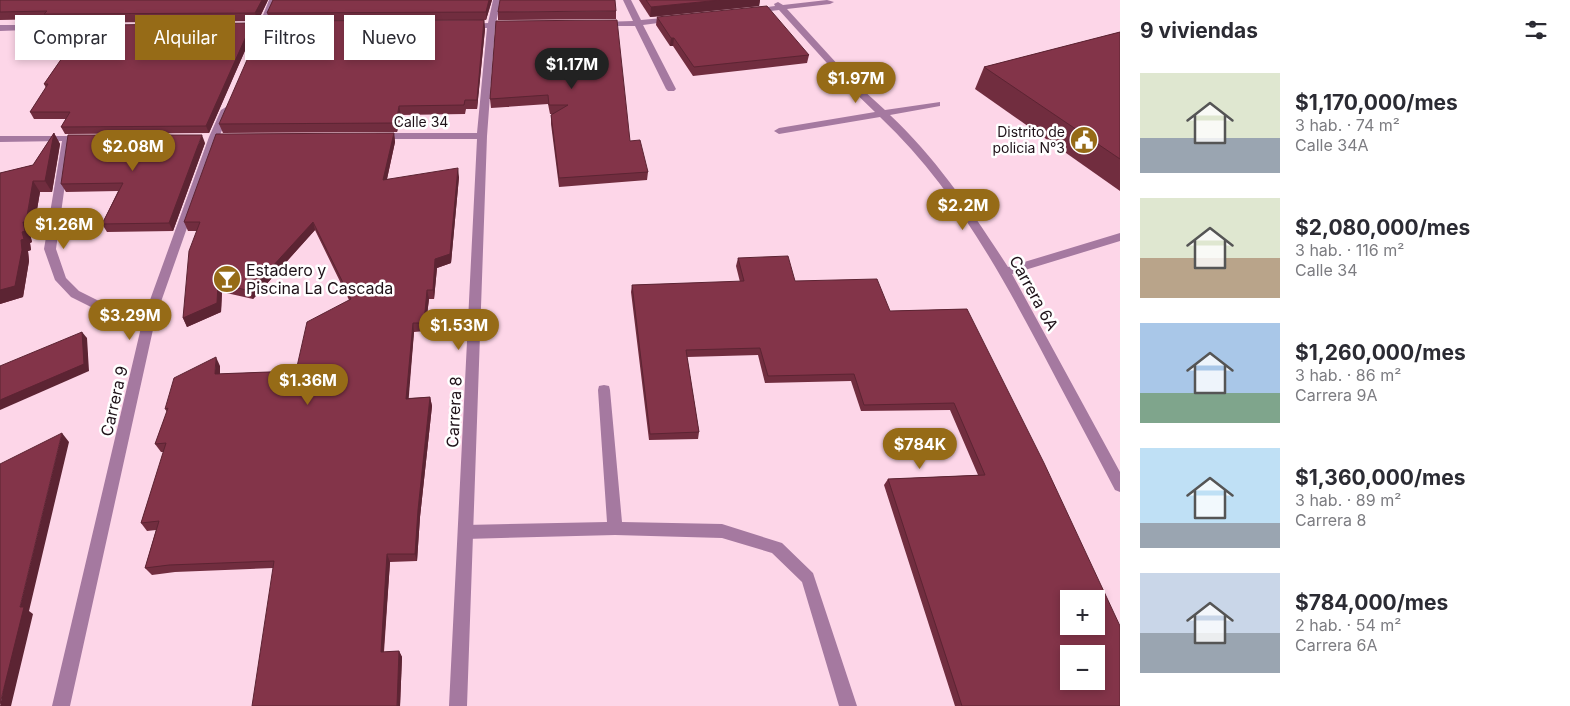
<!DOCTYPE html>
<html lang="es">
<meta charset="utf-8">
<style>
body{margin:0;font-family:Inter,sans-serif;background:#f2f2f3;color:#2b2b33;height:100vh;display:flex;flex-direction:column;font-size:19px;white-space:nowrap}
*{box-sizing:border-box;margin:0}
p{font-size:16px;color:#7c7c81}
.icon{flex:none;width:28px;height:28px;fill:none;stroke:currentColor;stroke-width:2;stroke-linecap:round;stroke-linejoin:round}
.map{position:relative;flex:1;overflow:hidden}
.drawer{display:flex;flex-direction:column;background:#fff;width:450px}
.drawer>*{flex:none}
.hud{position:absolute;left:15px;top:15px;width:475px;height:45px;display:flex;gap:10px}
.tools{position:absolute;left:1060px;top:590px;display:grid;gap:10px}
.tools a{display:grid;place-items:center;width:45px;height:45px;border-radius:0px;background:#fff;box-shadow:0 2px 8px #0003;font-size:25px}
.price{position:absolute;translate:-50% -42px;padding:0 11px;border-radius:18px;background:#966b17;color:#fff;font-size:16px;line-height:32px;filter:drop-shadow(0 1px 2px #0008)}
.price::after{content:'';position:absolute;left:50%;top:30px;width:15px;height:11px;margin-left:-8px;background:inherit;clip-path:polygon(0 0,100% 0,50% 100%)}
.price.on{background:#222;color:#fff}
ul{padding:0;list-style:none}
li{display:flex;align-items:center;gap:15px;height:125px;padding:0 20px}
li span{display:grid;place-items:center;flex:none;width:140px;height:100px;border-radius:0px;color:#555}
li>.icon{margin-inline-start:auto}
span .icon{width:60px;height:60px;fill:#fffc;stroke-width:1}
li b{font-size:21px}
h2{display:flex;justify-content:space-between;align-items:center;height:60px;padding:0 20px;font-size:21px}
.chip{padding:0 18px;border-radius:0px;background:#fff;box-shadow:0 2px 8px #0003;font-size:18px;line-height:45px}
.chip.on{background:#966b17;color:#fff}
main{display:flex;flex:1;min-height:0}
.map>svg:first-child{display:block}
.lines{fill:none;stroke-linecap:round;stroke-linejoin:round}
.service{fill:#a579a0;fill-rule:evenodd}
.minor{fill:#a579a0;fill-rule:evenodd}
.wall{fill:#712d3f}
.shaded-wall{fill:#5c2433}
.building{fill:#833449;stroke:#5c2433;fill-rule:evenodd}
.labels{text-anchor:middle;stroke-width:5;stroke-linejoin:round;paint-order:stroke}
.far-street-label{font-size:14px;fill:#1f1219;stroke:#fff}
.far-poi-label{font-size:14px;fill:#1f1219;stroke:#fff;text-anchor:end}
.poi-label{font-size:16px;fill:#1f1219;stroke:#fff;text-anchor:start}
.street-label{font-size:16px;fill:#1f1219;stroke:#fff}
</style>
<main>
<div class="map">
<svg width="1120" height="706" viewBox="0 0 1120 706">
<rect width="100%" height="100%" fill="#fdd6e8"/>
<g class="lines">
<path class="service" d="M604 385 609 386 610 390 622 522 722 524 782 543 813 573 857 706H839L802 582 772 553 722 538 615 535 465 539 460 537 458 532 460 527 465 525 607 522 598 390 599 386Z"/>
<g class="minor">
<path d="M269 0H277L267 25H281V29H265L263 34 260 35 256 32 257 29H233L232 27 236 25H259Z"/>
<path d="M493 0H501L496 23H513L517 25 513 27 495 28 487 136 467 706H449L477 139H377L372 136 377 133H477L487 28H468L464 26 468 24 488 23Z"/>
<path d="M623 0H631L641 20 673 17 677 19 673 21 643 25 676 89 674 91H668L666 89 635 26H601L597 24 601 22 633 21Z"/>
<path d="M827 0 834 2 830 4 787 9 851 79 885 110 940 102V106L890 115C937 159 973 213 1008 267L1120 233V241L1012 274 1120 472V492L1115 490C1090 442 1064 394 1039 346 995 263 949 182 880 117L779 134 774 131 779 128 875 112 845 83 779 10 752 13 748 11 752 9 775 6 774 4 778 2 783 5Z"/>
<path d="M0 25H53L57 27 53 29 0 31Z"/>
<path d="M226 107 231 110 219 137 156 316 70 706H52L143 319 99 311 71 297 55 280 44 249 62 141 0 142V136H88V140L71 141 56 249 66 278 79 291 105 304 146 311 209 137 221 110Z"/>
</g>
</g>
<g class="wall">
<path d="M0 0H268L258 21 48 23 47 19 0 20Z"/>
<path d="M273 0H492L486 20 270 21 267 13Z"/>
<path d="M639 0H760L759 6 650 17Z"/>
<path d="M616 11V19L498 20V12Z"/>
<path d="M657 17 809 55 807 63 693 76 673 46H670L656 25Z"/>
<path d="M484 20 485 29 477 109H466L465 114 401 115 397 132 223 133 219 124Z"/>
<path d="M496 21 630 141 648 172 647 180 559 187 551 124V115L553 114H550L548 104 491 108 490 99Z"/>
<path d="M254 30 209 133 65 134 61 127 66 119H34L30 112 46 88 44 84 64 55H24L21 48Z"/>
<path d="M1120 32V191L975 89 984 67Z"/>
<path d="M54 133 60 144 52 192H40L33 233 30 234 32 242 30 243 31 250 28 251 29 261 23 297 0 304V173L33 165Z"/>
<path d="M394 133 395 142 387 179 459 177 451 263 437 268 434 299H429L425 331 414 332 408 398 430 397 432 406 420 517 417 561 390 562 384 652 399 651 402 657 400 706 273 568 175 572 152 575 145 568 156 530 147 531 141 523 164 452H161L155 444 167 412 165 409 220 366V374L296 371 349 300 315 230 253 299 222 292 221 312 187 327 183 318 197 231H188L184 222Z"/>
<path d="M205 143 173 231 107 232 102 224 118 191 66 192 61 184Z"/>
<path d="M738 258 795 281 890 311 967 309 1120 706H955L884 485 888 479 978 475 950 410 861 411 851 381 765 383 758 355 687 357 699 432 698 439 649 440 631 292 632 285 740 282 736 266Z"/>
</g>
<g class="shaded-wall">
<path d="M262 0H268L258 21 255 13Z"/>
<path d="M489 0H492L486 20V12Z"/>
<path d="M720 0H760L759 6 650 17 651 7Z"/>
<path d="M484 20 485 29 477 109V100Z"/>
<path d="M252 23 254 30 209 133 206 126Z"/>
<path d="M671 38H674L673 46H670Z"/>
<path d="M399 106 401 115 397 132 396 123Z"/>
<path d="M54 133 60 144 52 192 45 181Z"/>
<path d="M394 133 395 142 385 188 383 180Z"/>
<path d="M202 135 205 143 173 231 169 223Z"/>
<path d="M458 168 459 177 451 263 437 268 434 299 433 290 435 259Z"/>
<path d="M33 181 40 192 33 233 26 222Z"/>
<path d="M23 222 30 234 32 242 30 243 31 250 28 251 29 261 23 297 0 304V290L21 240Z"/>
<path d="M313 222 315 230 253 299 250 291Z"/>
<path d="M218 283 222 292 221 312 187 327 183 318Z"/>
<path d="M427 290 429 299 425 331 424 323Z"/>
<path d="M413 323 414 332 408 407 406 399Z"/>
<path d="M82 332 87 338 89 371 0 410V400Z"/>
<path d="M216 357 220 366V382L215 374Z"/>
<path d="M430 397 432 406 420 517 417 561 415 554 418 510Z"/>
<path d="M62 433 69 442 29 611 33 614 11 706H0L20 607Z"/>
<path d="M387 554 390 562 383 658 381 652Z"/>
<path d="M399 651 402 657 400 706H397Z"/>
</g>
<g class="building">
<path d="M0 0H262L255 13 44 14 47 11 0 12Z"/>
<path d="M273 0H489L486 12 267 13Z"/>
<path d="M500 0H615L616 11 498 12Z"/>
<path d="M646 0H720L651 7Z"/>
<path d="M767 6 809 55 694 67 674 38H671L657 17Z"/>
<path d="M484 20 477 100H465L464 105 399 106 396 123 219 124 264 21Z"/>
<path d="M617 20 630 141 640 140 648 172 559 178 551 115 568 105H549L548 95 490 99 496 21Z"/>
<path d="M252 23 206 126 61 127 70 112H30L48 84H44L69 48H21L38 26Z"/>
<path d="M1120 32V159L984 67Z"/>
<path d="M54 133 45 181H33L26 222H23L25 231 22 232 24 239 21 240 22 250 15 286 0 290V173L33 165Z"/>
<path d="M394 133 383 180 458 168 450 254 435 259 433 290H427L424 323H413L406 399 430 397 418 510 415 554H387L381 652 399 651 397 706H252L274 561 169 565 145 568 159 521 141 523 166 443 155 444 168 408 165 409 174 378 216 357 215 374 296 371 307 322 351 299 313 222 250 291 218 283 217 303 183 318 189 251 200 222H184L216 134Z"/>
<path d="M68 135H202L169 223 102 224 123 183 61 184Z"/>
<path d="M788 256 795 281 877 279 890 311 967 309 1044 463 1120 626V706H962L888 479 985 475 954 403 864 405 854 374 768 376 760 348 686 350 699 432 650 434 632 285 744 281 738 258ZM1069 599H1096V626H1069ZM1069 654H1096V681H1069Z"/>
<path d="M82 332 84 364 0 400V366Z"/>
<path d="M62 433 20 607H24L0 704V464Z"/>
</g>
<defs>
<symbol id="civic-disc" viewBox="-11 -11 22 22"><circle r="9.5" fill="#966b17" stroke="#fff"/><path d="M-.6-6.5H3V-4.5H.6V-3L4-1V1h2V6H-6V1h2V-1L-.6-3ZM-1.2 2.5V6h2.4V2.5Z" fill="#fff"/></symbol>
<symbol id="bar-disc" viewBox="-11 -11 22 22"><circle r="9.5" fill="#966b17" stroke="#fff"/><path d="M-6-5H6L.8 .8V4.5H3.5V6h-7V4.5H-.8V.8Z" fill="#fff"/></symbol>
</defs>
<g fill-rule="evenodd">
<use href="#civic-disc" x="1068" y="124" width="32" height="32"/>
<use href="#bar-disc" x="211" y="263" width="32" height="32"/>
</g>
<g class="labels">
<g class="far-street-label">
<text x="421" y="127">Calle 34</text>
</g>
<g class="far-poi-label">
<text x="1065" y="137">Distrito de<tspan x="1065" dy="16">policia N°3</tspan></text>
</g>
<g class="poi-label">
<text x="246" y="276">Estadero y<tspan x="246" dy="18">Piscina La Cascada</tspan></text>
</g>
<g class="street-label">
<text transform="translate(1034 293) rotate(61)" y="6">Carrera 6A</text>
<text transform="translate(114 401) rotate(-77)" y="6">Carrera 9</text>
<text transform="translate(454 412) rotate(-87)" y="6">Carrera 8</text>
</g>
</g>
</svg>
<div class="tools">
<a>+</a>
<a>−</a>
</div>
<b class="price on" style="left:572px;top:90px">$1.17M</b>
<b class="price" style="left:856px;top:104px">$1.97M</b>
<b class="price" style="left:133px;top:172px">$2.08M</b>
<b class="price" style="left:963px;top:231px">$2.2M</b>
<b class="price" style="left:64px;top:250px">$1.26M</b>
<b class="price" style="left:130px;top:341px">$3.29M</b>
<b class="price" style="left:459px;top:351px">$1.53M</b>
<b class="price" style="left:308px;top:406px">$1.36M</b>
<b class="price" style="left:920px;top:470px">$784K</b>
<div class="hud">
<a class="chip">Comprar</a>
<a class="chip on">Alquilar</a>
<a class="chip">Filtros</a>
<a class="chip">Nuevo</a>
</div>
</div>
<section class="drawer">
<h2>9 viviendas<svg class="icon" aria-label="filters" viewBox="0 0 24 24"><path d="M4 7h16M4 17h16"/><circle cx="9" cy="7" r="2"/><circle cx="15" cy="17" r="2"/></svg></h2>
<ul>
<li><span style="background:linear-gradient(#dfe7d0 65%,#9aa5b1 0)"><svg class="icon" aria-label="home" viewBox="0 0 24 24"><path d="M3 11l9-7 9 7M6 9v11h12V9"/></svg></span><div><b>$1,170,000/mes</b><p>3 hab. · 74 m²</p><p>Calle 34A</p></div></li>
<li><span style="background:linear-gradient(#dfe7d0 60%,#b9a48a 0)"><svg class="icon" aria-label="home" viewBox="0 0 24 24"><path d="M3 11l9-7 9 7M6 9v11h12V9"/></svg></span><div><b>$2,080,000/mes</b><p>3 hab. · 116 m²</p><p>Calle 34</p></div></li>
<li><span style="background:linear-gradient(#a9c7e8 70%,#7fa58c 0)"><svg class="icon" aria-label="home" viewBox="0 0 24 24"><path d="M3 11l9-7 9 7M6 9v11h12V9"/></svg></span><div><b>$1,260,000/mes</b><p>3 hab. · 86 m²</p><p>Carrera 9A</p></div></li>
<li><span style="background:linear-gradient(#bfe0f5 75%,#9aa5b1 0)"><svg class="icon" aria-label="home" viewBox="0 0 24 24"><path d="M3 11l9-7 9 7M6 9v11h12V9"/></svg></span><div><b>$1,360,000/mes</b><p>3 hab. · 89 m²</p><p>Carrera 8</p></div></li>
<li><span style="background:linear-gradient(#c9d6e8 60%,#9aa5b1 0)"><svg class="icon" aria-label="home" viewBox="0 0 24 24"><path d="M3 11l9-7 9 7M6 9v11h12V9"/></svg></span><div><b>$784,000/mes</b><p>2 hab. · 54 m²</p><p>Carrera 6A</p></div></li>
</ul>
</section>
</main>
